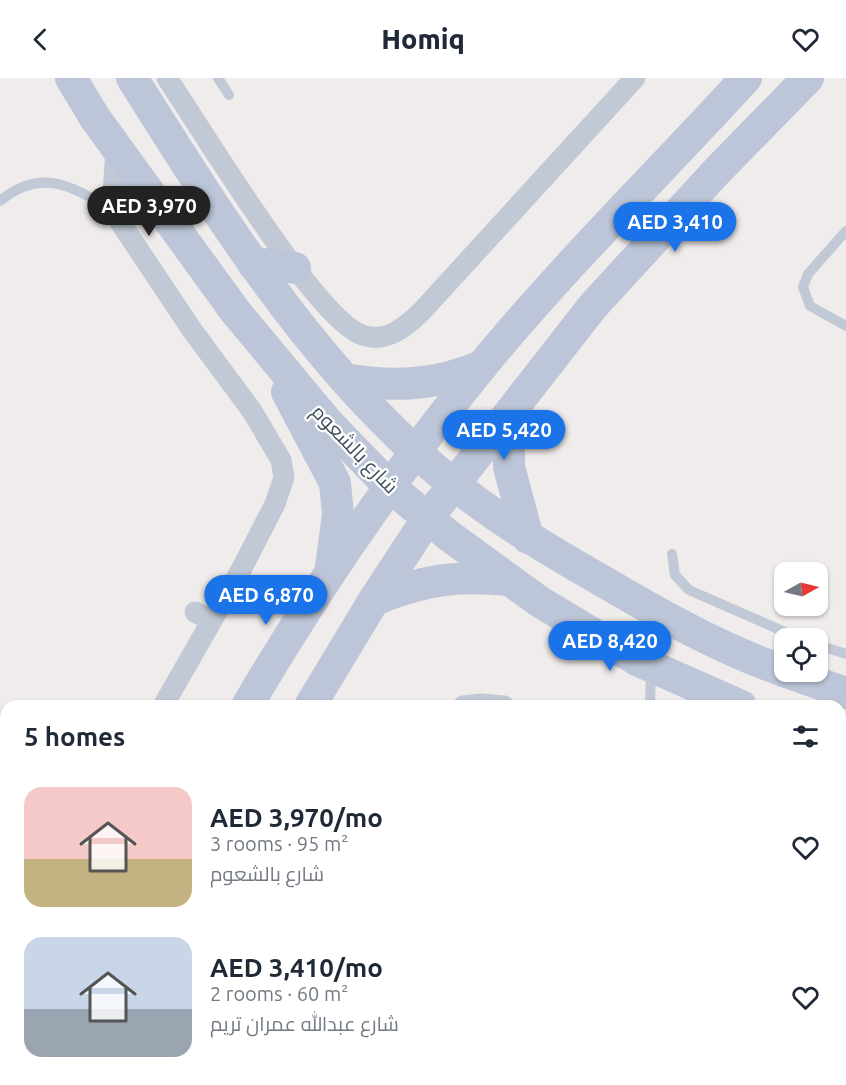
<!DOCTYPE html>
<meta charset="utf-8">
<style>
body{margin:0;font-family:Ubuntu,Cairo,sans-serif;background:#f6f6f7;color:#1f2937;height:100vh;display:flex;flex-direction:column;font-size:22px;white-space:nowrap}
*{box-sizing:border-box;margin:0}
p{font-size:20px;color:#747a83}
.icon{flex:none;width:33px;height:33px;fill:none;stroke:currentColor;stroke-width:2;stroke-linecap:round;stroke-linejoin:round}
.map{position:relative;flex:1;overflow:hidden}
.panel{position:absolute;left:0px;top:622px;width:846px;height:386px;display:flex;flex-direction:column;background:#fff;border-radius:18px 18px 0 0;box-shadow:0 2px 4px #0004}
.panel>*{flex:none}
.needle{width:39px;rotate:82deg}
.fabs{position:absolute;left:774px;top:484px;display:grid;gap:12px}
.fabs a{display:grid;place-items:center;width:54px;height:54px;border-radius:12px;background:#fff;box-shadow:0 2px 4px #0004;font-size:30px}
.price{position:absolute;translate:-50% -51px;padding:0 14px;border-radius:21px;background:#1a73e8;color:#fff;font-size:20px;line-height:39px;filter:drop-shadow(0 2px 3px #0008)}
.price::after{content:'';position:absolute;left:50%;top:36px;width:18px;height:14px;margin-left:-9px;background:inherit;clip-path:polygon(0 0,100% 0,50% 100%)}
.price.current{background:#222;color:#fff}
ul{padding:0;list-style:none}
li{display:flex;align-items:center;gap:18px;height:150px;padding:0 24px}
li span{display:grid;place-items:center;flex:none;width:168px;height:120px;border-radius:18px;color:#555}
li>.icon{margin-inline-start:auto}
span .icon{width:72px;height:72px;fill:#fffc;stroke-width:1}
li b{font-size:26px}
h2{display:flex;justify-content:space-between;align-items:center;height:72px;padding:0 24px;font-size:26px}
header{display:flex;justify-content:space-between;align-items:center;height:78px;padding:0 24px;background:#fff;font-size:27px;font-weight:800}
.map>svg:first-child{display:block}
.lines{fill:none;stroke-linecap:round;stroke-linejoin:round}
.lane{stroke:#c0c9d5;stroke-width:10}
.street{stroke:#c0c9d5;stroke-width:21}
.secondary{stroke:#bcc6d8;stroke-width:32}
.labels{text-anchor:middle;stroke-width:4.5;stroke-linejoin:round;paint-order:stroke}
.street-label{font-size:20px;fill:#424d5b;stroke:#fff}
</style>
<header><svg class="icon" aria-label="back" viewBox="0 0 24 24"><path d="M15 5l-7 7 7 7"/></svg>Homiq<svg class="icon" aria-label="heart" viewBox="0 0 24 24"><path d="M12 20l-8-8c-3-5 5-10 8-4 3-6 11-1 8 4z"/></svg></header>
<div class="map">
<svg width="846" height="1007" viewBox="0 0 846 1007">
<rect width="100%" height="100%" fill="#efeceb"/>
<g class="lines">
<g class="lane">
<path d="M218 0 229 17"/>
<path d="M0 123C41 89 72 108 112 132"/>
<path d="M846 153 808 196 803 209 810 228 846 248"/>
<path d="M672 476 675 497 689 512 801 561"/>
<path d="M818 567 846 576"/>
<path d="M650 628 651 592"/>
<path d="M686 628 702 616"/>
</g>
<g class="street">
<path d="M167 0C201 50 315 240 362 257 386 266 407 248 422 233L635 0"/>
<path d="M116 70 112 132 192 252 252 333 281 382 284 399 275 426 242 490 163 628"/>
<path d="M195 534 211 542"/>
<path d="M463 628 481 626 504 628"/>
<path d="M840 958V965"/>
<path d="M0 983 6 969"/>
<path d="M234 1007 235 1002"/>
<path d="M824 1007 826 1002"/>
</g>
<g class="secondary">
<path d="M71 0 95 40 235 233 328 345 389 408 448 457 540 524 637 582 741 628"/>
<path d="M132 0C216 133 299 267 416 374 473 427 539 467 606 505 662 538 723 572 784 593"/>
<path d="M254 187 271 186 295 190"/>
<path d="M345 301C395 310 436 307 482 288"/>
<path d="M287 314 335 405 338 436 331 489"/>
<path d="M515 332 509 361V389L528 460"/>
<path d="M374 522C423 502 456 497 509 502"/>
<path d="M786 594 846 615"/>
<path d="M247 628C317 509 395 395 482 288 564 188 658 96 746 0"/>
<path d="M310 628 374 522 427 441 593 228 718 92 808 0"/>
<path d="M840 666 846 668"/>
<path d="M83 1007 84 1002"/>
<path d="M129 1007 131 1002"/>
</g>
</g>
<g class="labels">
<g class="street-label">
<text transform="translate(355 371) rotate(46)" y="7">شارع بالشعوم</text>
</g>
</g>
</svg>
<div class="fabs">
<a><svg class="needle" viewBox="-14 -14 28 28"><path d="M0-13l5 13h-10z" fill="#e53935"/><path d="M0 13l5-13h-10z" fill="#747a83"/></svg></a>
<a><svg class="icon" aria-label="locate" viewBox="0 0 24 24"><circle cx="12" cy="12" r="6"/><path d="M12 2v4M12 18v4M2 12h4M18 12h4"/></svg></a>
</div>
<b class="price current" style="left:149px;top:159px">AED 3,970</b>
<b class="price" style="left:675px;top:175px">AED 3,410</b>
<b class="price" style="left:504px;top:383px">AED 5,420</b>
<b class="price" style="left:266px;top:548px">AED 6,870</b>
<b class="price" style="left:610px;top:594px">AED 8,420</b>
<section class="panel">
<h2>5 homes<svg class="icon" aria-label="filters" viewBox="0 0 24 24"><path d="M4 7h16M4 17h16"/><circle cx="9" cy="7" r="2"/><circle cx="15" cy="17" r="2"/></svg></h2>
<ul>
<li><span style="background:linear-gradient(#f6c9c9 60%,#c2b280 0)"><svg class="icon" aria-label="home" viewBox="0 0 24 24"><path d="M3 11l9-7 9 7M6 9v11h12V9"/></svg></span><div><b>AED 3,970/mo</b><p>3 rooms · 95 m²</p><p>شارع بالشعوم</p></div><svg class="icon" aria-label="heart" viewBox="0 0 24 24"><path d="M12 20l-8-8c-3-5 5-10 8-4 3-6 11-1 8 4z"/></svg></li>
<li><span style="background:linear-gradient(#c9d6e8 60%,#9aa5b1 0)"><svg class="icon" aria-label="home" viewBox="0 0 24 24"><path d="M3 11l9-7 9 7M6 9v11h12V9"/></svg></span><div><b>AED 3,410/mo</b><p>2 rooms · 60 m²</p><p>شارع عبدالله عمران تريم</p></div><svg class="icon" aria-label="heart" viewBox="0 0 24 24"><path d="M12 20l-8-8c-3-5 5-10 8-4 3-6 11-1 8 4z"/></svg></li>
</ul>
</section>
</div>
